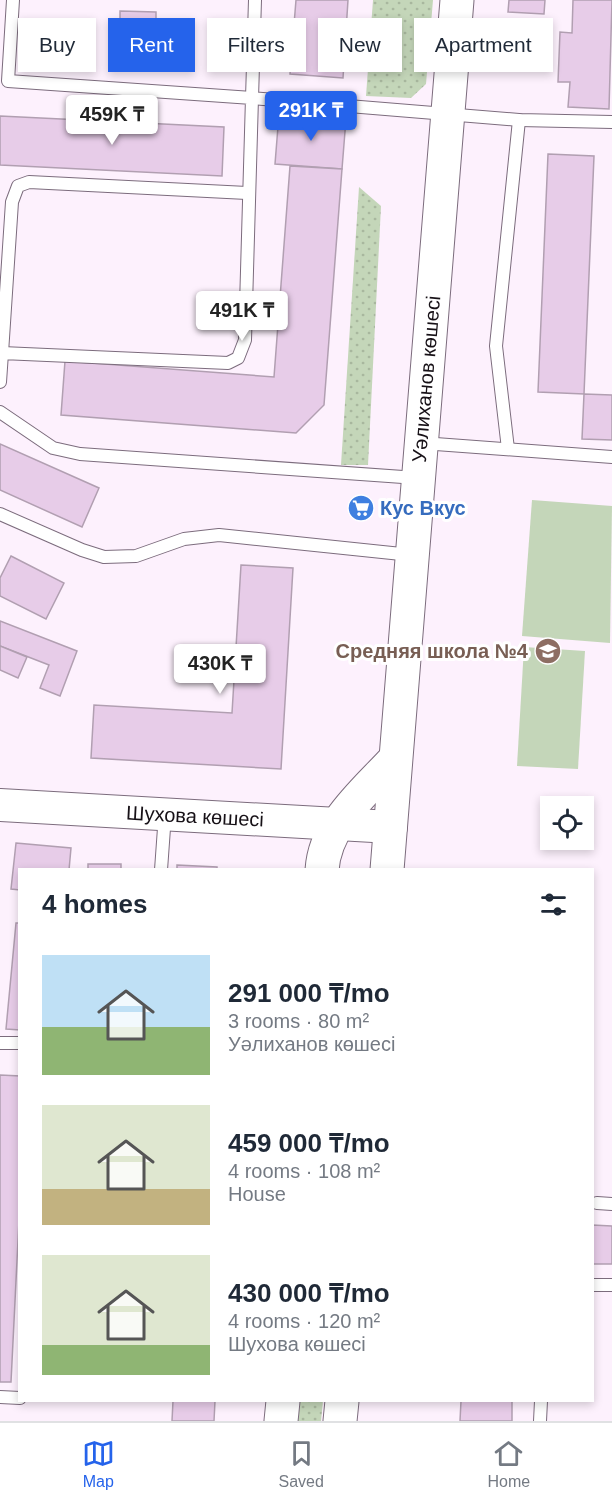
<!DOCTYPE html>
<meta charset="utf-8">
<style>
body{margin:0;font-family:Arial,sans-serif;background:#f6f6f7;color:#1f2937;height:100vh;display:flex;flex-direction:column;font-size:22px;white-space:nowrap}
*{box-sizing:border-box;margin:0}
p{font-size:20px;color:#747a83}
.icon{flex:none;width:33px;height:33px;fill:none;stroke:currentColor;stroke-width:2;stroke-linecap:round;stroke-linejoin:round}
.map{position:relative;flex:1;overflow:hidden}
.drawer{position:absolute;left:18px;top:868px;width:576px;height:534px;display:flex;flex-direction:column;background:#fff;border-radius:0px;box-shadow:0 3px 9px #0003}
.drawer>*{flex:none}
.banner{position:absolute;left:18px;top:18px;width:576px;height:54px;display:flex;gap:12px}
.fabs{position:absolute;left:540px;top:796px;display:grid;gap:12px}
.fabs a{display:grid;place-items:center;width:54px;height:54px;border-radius:0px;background:#fff;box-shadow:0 3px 9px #0003;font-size:30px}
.price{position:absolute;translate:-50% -51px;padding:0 14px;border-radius:6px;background:#fff;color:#222;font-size:20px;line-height:39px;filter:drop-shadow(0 2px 3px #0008)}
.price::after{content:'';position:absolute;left:50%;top:36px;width:18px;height:14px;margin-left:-9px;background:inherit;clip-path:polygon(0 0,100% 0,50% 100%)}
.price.on{background:#2563eb;color:#fff}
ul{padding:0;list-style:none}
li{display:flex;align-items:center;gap:18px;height:150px;padding:0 24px}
li span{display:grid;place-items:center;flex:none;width:168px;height:120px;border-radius:0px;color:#555}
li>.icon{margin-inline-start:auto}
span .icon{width:72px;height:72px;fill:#fffc;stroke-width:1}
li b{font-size:26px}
h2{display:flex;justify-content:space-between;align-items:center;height:72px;padding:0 24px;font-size:26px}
.chip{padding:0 21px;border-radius:0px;background:#fff;box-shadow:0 3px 9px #0003;font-size:21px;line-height:54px}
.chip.on{background:#2563eb;color:#fff}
.menu{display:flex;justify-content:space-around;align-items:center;height:84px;border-top:2px solid #e0e1e3;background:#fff;font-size:16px;color:#747a83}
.menu a{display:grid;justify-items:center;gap:3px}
.menu .on{color:#2563eb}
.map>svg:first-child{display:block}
.grass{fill:url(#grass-dots)}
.garden{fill:#c4d6b9}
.building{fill:#e7cce8;stroke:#b19fb1;stroke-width:1.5}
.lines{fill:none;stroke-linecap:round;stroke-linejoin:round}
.service-casing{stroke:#7c6c7d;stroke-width:14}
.tertiary-casing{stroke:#7c6c7d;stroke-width:34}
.secondary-casing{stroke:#7c6c7d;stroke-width:35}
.service{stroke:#fff;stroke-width:12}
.tertiary{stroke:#fff;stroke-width:32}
.secondary{stroke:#fff;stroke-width:33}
.labels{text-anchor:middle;stroke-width:6;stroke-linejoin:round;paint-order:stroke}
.street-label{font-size:20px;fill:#171117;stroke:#fff}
.shop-label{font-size:20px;font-weight:bold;fill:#366cbe;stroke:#fff;text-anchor:start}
.education-label{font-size:20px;font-weight:bold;fill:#785e54;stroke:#fff;text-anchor:end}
</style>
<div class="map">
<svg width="612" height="1421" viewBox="0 0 612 1421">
<defs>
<pattern id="grass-dots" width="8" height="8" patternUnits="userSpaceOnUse" patternTransform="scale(1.5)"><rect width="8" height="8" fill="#c4d6b9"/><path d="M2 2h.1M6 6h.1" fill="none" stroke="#a8b79e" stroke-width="1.8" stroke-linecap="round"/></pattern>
</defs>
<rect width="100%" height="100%" fill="#fdf1fd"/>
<g class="grass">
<path d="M373 0H433L426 84 411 98 366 96Z"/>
<path d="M359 187 381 206 368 465H341Z"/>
<path d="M297 1401H323L321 1421H296Z"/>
</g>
<g class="garden">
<path d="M532 500 612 506 610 643 522 636Z"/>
<path d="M524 647 585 651 578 769 517 766Z"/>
</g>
<g class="building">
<path d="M296 0H348L343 78 290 74Z"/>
<path d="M509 0H545L544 14 508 12Z"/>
<path d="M573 0H612L609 109 568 107 570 82H558L560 32 572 33Z"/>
<path d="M120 11 156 12V33L120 32Z"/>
<path d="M279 114 346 119 342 169 275 164Z"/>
<path d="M0 116 224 127 222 176 0 165Z"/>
<path d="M548 154 594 156 584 394 538 392Z"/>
<path d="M290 166 342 169 324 405 296 433 61 415 65 361 274 377Z"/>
<path d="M584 394 612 395V440L582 439Z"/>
<path d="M0 444 99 488 82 527 0 490Z"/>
<path d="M11 556 64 583 46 619 0 596V578Z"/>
<path d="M241 565 293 568 281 769 91 758 94 705 232 713Z"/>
<path d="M0 621 77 651 60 696 40 688 49 665 0 646Z"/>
<path d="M0 646 27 657 18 678 0 670Z"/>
<path d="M16 843 71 848 69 870H20V890L11 889Z"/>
<rect x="88" y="864" width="33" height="6"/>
<path d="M177 865 217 867V870H177Z"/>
<path d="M16 923H20V1030L6 1029Z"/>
<path d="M0 1075 20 1076V1200L11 1382H0Z"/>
<path d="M592 1225 612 1226V1264H592Z"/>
<path d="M173 1401H215L214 1421H172Z"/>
<path d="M461 1401H512V1421H460Z"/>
</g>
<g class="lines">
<defs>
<g id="service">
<path d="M255 0 252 98 519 120 612 122"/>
<path d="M2 353 12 202 18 186 29 182 247 193"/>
<path d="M0 382 2 353 228 363 238 358 245 340 252 98 8 81 13 0"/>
<path d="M0 412 53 448 80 454 417 478"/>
<path d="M422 443 612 457"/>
<path d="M508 449 496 346 519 120"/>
<path d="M0 514 82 550 104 557 136 556 184 539 219 535 411 555"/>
<path d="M161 870 165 814"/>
<path d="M0 1043H20"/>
<path d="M597 1203 612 1204"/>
<path d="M592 1285H612"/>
<path d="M0 1397 20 1398"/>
<path d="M540 1421 541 1401"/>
</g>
<path id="tertiary" d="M0 805 391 827"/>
<g id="secondary">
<path d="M322 870C325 823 365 792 395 759"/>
<path d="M387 870 457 0"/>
<path d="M281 1421 283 1401"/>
<path d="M340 1421 342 1401"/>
</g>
</defs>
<use href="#service" class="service-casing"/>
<use href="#tertiary" class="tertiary-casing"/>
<use href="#secondary" class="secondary-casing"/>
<use href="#service" class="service"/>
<use href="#tertiary" class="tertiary"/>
<use href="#secondary" class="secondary"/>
</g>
<defs>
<symbol id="supermarket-disc" viewBox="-11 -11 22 22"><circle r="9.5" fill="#3f7fe0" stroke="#fff"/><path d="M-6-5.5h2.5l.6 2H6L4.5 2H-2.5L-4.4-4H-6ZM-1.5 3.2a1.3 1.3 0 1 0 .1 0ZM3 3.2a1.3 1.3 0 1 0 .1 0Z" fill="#fff"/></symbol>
<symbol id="school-disc" viewBox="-11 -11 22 22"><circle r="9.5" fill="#8d6e63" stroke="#fff"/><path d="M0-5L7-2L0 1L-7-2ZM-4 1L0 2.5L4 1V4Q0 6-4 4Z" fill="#fff"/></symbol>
</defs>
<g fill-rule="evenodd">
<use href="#supermarket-disc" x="346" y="493" width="30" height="30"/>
<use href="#school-disc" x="533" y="636" width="30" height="30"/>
</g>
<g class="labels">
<g class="street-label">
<text transform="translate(426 379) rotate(-85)" y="7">Уәлиханов көшесі</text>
<text transform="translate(195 816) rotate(3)" y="7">Шухова көшесі</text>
</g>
<g class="shop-label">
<text x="380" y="515">Кус Вкус</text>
</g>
<g class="education-label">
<text x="528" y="658">Средняя школа №4</text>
</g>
</g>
</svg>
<div class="fabs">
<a><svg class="icon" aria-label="locate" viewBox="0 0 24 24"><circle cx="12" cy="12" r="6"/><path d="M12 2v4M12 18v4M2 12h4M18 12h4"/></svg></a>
</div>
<b class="price on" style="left:311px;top:142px">291K ₸</b>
<b class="price" style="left:112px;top:146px">459K ₸</b>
<b class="price" style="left:242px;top:342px">491K ₸</b>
<b class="price" style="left:220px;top:695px">430K ₸</b>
<div class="banner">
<a class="chip">Buy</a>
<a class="chip on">Rent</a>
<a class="chip">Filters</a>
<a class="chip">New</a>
<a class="chip">Apartment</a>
</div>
<section class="drawer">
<h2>4 homes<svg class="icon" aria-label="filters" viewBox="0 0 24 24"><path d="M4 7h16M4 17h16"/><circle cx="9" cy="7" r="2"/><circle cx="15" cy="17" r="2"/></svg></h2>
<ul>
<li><span style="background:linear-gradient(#bfe0f5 60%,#8fb573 0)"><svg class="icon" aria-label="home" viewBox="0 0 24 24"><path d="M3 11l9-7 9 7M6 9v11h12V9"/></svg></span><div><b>291 000 ₸/mo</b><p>3 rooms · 80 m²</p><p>Уәлиханов көшесі</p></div></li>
<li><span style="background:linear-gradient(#dfe7d0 70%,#c2b280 0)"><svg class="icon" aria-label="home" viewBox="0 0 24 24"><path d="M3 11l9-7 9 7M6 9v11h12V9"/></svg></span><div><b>459 000 ₸/mo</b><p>4 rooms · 108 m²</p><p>House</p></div></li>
<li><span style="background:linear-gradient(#dfe7d0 75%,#8fb573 0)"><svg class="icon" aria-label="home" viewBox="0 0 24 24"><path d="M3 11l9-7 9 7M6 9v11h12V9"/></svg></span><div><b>430 000 ₸/mo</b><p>4 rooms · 120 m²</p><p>Шухова көшесі</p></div></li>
</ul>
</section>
</div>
<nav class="menu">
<a class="on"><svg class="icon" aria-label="map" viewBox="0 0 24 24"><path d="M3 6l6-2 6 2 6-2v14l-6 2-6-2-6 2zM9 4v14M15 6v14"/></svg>Map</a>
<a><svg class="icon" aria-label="saved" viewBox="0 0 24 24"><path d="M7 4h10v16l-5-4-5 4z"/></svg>Saved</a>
<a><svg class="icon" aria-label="home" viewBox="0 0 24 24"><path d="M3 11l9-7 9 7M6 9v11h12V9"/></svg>Home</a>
</nav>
